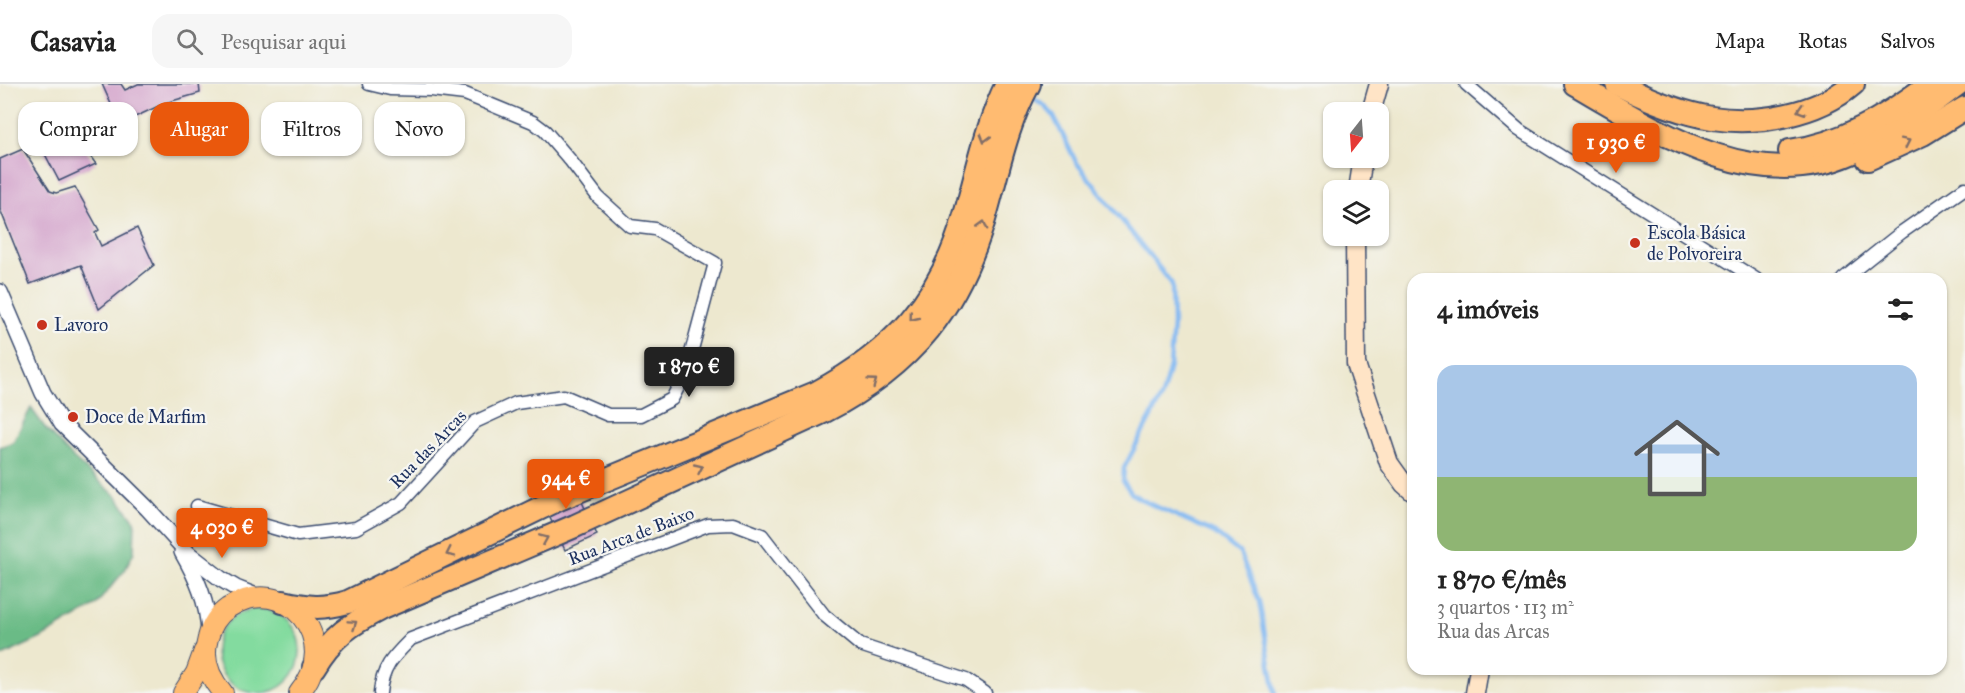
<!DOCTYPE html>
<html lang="pt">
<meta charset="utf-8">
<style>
body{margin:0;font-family:"IM FELL Great Primer",serif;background:#f6f6f6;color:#222;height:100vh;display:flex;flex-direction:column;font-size:22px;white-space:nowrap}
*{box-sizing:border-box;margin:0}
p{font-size:20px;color:#767676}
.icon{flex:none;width:33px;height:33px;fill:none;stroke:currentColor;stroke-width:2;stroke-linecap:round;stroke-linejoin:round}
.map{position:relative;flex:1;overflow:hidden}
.panel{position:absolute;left:1407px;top:189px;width:540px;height:402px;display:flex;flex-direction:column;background:#fff;border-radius:18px;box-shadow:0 2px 4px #0004}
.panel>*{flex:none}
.hud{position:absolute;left:18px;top:18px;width:570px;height:54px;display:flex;gap:12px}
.needle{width:39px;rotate:197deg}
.tools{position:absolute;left:1323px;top:18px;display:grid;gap:12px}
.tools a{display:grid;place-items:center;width:66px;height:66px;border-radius:12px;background:#fff;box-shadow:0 2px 4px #0004;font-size:30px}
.price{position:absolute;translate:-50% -51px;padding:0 14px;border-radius:6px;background:#ea580c;color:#fff;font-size:20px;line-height:39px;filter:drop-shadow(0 2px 3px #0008)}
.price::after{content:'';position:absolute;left:50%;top:36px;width:18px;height:14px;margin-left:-9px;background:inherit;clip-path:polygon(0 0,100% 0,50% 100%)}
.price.current{background:#222;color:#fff}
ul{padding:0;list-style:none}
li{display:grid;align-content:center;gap:12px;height:318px;padding:0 30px}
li+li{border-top:2px solid #e0e0e0}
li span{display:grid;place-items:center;height:186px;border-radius:18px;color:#555}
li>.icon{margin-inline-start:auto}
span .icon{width:108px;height:108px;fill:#fffc;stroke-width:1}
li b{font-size:26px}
h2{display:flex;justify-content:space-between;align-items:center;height:72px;padding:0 30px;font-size:26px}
.tag{padding:0 21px;border-radius:18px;background:#fff;box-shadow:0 2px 4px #0004;font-size:21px;line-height:54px}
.tag.current{background:#ea580c;color:#fff}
header{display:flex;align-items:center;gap:36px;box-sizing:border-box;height:84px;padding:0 30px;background:#fff;border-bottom:2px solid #e0e0e0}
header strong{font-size:28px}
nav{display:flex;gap:33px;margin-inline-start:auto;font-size:21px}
.search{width:420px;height:54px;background:#f6f6f6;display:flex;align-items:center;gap:15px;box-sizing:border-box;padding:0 21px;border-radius:18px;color:#767676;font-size:22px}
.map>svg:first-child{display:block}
.green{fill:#83db9f;stroke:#4f857e;stroke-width:1.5}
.forest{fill:#6abb86;stroke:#427572;stroke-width:1.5}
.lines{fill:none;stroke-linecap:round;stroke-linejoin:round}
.stream{stroke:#83b9f2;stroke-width:4.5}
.building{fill:#d3a3cb}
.minor-casing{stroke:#3a4b6f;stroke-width:15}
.tertiary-casing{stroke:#3a4b6f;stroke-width:18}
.secondary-casing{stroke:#3a4b6f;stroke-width:21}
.primary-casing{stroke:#3a4b6f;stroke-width:22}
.motorway-casing{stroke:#3a4b6f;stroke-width:26}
.minor{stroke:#fff;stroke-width:12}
.tertiary{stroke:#fff;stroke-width:15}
.secondary{stroke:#ffe4c6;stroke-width:18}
.primary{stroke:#ffbb71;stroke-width:20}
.motorway{stroke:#ffbb71;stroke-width:22}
.oneway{stroke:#826e67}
.poi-dot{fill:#c8321e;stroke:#f6f6f2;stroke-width:2}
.labels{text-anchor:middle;stroke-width:4.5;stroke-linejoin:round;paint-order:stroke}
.poi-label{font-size:18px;fill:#1b2f5e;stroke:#f6f6f2;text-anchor:start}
.street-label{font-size:18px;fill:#1b2f5e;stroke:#f6f6f2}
</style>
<header>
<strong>Casavia</strong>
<div class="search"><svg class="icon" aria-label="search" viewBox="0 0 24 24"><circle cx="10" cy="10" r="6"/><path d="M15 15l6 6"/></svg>Pesquisar aqui</div>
<nav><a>Mapa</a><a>Rotas</a><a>Salvos</a></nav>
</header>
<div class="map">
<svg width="1965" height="609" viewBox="0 0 1965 609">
<rect width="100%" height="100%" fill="#f6f6f2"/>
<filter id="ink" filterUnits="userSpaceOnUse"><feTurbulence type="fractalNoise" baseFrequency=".0167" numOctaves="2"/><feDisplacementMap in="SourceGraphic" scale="12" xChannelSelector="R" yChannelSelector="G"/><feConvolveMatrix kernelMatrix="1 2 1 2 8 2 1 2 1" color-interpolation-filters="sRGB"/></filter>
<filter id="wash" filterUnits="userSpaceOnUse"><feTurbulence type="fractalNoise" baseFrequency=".008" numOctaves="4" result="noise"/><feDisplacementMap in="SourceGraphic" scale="24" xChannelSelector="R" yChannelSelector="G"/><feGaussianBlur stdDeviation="1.35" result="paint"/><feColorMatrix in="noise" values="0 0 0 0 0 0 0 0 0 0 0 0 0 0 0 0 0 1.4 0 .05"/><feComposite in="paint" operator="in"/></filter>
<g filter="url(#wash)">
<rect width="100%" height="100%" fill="#ede8cf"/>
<circle class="green" cx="258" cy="567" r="42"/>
<path class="forest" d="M31 324 46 345 74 375 116 412 135 437 134 468 125 486 95 522 41 554 0 573V363L13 358Z"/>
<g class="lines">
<path class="stream" d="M1030 13 1045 22 1053 31 1076 78 1172 200 1173 239 1170 282 1162 312 1124 384 1123 397 1132 410 1146 418 1215 449 1240 469 1259 517 1275 609"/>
</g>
<g id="blocks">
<g class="building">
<path d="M102 0H121L125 6 138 0H199L200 9 165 19 120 40Z"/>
<path d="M65 31 78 56 96 80 59 97 34 49Z"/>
<path d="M23 65 50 107 56 109 75 103 99 146 95 149 101 162 137 144 154 181 99 225 81 181 30 200 0 125V75Z"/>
<path d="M568 387 597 451 565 466 535 402Z"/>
</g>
</g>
</g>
<g filter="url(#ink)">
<use href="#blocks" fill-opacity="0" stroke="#3a4b6f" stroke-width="1.5"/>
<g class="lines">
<defs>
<g id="minor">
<path d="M1466 0 1519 46 1756 195"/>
<path d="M1843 195 1902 148 1965 104"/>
<path d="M197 422 298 451 356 444 401 419 475 338 516 319 564 312 608 331H641L672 315 686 288 715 179 655 145 630 142 598 113 570 76 545 47 533 38 465 10 431 6 390 5 369 0"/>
<path d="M380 609C382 583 394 572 411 555L708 441 733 440 762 451 824 531 860 561 966 596 985 609"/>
</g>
<g id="tertiary">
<path d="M0 208 43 309 62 340 147 424 189 470 221 495 236 504 261 514"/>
<path d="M182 468C197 494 208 519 209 549"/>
</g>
<g id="secondary">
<path d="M1371 28 1379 0"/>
<path d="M1358 106 1363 74"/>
<path d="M1355 152 1356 280 1389 379 1404 400 1413 408"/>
<path d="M1475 609 1479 585"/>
</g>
<g id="primary">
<path d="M183 609 196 589 204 567"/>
<path d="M223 609C209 593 202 575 208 554 211 542 218 531 228 524 285 486 344 557 299 609"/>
</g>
<g id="motorway">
<path d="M1575 0C1656 47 1754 112 1851 69 1890 52 1924 25 1958 0"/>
<path d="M1617 0C1647 15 1679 29 1712 34 1758 41 1817 31 1853 0"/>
<path d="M1790 67C1844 60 1887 32 1930 0"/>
<path d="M1868 75 1923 50 1965 24"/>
<path d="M283 518C309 524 323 525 348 518L559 415 816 309C893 268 941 216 965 131 978 86 986 42 1007 0"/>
<path d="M314 583C332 552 351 540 382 524L575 442 823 328C912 282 960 223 987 125 999 82 1007 40 1029 0"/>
</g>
</defs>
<use href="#minor" class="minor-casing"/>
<use href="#tertiary" class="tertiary-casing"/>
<use href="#secondary" class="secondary-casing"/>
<use href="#primary" class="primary-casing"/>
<use href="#motorway" class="motorway-casing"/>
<use href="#minor" class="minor"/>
<use href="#tertiary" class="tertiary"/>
<use href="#secondary" class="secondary"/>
<use href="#primary" class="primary"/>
<use href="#motorway" class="motorway"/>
</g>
<defs><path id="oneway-chevron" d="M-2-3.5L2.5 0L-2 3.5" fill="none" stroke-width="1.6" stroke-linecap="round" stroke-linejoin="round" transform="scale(1.5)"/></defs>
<g class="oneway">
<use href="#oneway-chevron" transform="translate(1801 26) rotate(163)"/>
<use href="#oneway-chevron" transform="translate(985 54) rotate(106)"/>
<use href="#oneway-chevron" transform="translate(1906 58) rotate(-26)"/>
<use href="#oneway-chevron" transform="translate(983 141) rotate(-74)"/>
<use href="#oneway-chevron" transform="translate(913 233) rotate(129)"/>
<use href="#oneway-chevron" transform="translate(873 298) rotate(-36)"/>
<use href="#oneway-chevron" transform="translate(699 384) rotate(-25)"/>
<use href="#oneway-chevron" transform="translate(544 455) rotate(-23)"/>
<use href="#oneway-chevron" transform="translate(450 469) rotate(154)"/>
<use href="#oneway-chevron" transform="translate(353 540) rotate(-34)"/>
</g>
</g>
<g class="poi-dot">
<circle cx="1635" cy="159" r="6"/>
<circle cx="42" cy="241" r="6"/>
<circle cx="73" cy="333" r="6"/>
</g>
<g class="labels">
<g class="poi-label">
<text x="1647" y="155">Escola Básica<tspan x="1647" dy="21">de Polvoreira</tspan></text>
<text x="54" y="247">Lavoro</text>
<text x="85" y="339">Doce de Marfim</text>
</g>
<g class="street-label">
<text transform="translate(428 365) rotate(-46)" y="6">Rua das Arcas</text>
<text transform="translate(631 452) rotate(-21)" y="6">Rua Arca de Baixo</text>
</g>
</g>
</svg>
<div class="tools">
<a><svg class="needle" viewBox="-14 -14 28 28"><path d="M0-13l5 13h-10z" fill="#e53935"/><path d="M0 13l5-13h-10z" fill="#767676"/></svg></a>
<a><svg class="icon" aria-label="layers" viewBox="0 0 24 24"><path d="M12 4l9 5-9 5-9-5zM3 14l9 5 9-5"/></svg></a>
</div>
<b class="price" style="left:1616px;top:90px">1 930 €</b>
<b class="price current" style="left:689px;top:314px">1 870 €</b>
<b class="price" style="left:566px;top:426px">944 €</b>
<b class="price" style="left:222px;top:475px">4 030 €</b>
<div class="hud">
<a class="tag">Comprar</a>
<a class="tag current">Alugar</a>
<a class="tag">Filtros</a>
<a class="tag">Novo</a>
</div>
<section class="panel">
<h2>4 imóveis<svg class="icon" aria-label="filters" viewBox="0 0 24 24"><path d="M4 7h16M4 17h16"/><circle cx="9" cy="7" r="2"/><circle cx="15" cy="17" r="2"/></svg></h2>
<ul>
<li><span style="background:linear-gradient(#a9c7e8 60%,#8fb573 0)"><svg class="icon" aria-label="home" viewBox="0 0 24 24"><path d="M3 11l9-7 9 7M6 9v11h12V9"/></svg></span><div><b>1 870 €/mês</b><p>3 quartos · 113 m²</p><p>Rua das Arcas</p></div></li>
</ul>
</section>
</div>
